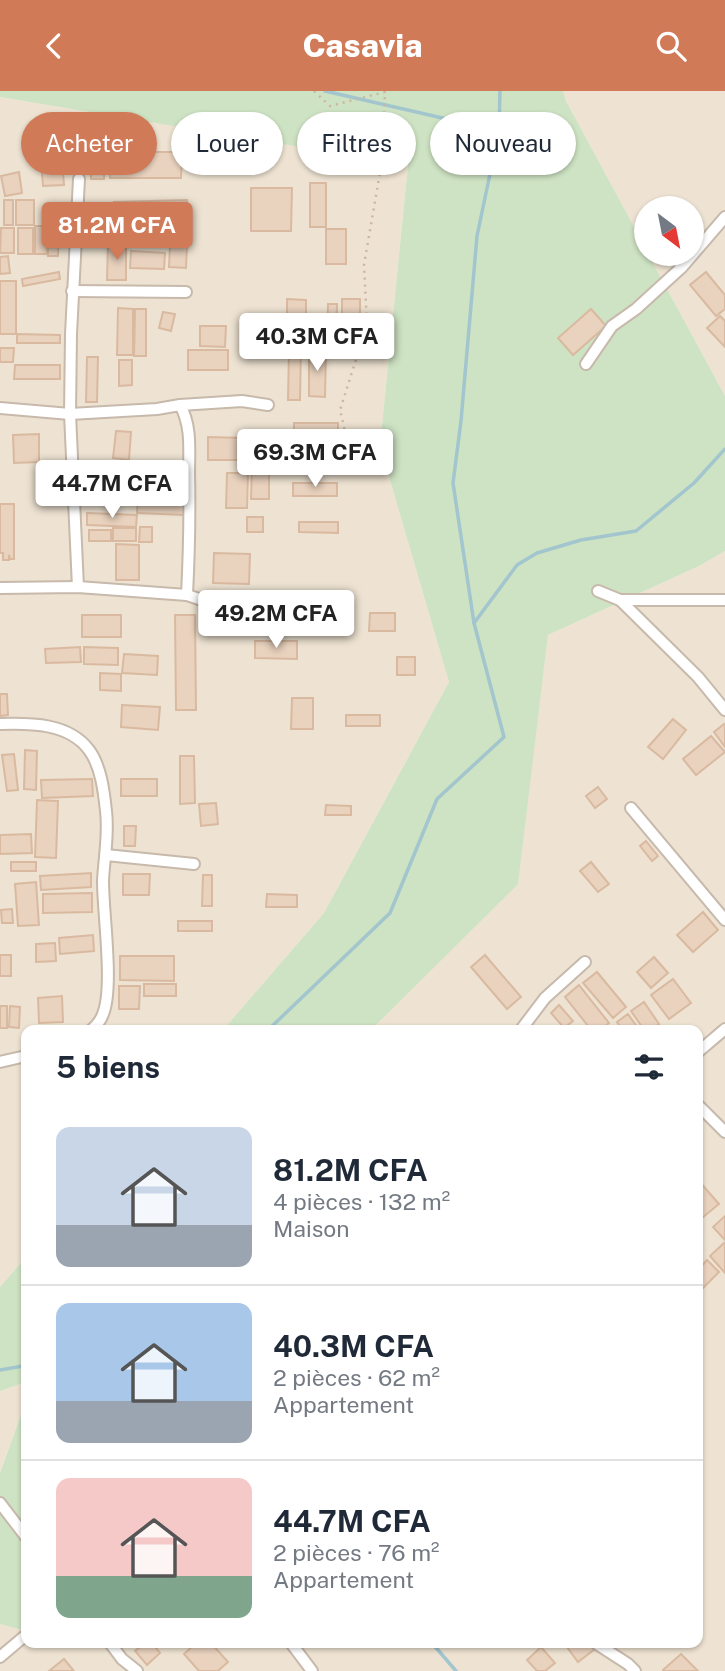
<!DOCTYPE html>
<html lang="fr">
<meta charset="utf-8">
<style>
body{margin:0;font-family:"Public Sans",sans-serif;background:#f6f6f7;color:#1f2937;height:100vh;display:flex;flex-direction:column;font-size:26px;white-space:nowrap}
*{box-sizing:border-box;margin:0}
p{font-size:23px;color:#747a83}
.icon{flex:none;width:38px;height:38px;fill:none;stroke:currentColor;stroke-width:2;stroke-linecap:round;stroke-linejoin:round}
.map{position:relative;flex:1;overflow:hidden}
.drawer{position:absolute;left:21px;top:934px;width:682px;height:623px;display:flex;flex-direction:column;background:#fff;border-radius:14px;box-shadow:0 2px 5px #0004}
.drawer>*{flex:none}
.top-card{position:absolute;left:21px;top:21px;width:684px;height:63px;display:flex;gap:14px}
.needle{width:46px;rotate:148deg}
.controls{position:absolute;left:634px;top:105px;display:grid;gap:14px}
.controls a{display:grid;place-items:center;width:70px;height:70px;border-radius:50%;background:#fff;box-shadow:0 2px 5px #0004;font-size:35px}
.price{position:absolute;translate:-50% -60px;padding:0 16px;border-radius:7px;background:#fff;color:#222;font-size:23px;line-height:46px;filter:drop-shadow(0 2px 4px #0008)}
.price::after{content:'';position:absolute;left:50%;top:42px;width:21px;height:16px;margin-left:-10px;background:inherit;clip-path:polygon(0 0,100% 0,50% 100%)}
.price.active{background:#d17a58;color:#fff}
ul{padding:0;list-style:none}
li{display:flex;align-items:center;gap:21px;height:175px;padding:0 35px}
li+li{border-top:2px solid #e0e1e3}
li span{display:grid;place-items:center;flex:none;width:196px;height:140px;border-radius:14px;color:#555}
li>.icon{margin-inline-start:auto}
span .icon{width:84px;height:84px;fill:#fffc;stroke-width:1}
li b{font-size:30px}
h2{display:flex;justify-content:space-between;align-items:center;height:84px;padding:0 35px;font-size:30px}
.tag{padding:0 24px;border-radius:32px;background:#fff;box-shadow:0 2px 5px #0004;font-size:24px;line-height:63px}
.tag.active{background:#d17a58;color:#fff}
header{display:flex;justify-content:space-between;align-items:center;height:91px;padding:0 35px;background:#d17a58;color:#fff;font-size:32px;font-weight:800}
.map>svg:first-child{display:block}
.residential{fill:#eee3d2}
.green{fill:#cee3c3}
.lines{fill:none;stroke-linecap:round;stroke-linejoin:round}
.stream{stroke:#a2c5ce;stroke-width:3.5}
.building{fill:#e9d2be;stroke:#d9baa0;stroke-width:2}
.street-casing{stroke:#c7b9ab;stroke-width:14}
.path{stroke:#cdb5a2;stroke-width:2.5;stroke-dasharray:2 5;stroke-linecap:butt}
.street{stroke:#fff;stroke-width:10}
</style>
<header><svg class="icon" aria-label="back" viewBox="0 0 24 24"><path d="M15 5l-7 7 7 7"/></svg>Casavia<svg class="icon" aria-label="search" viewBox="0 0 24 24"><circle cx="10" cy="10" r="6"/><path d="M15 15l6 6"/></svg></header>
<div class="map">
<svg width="725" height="1580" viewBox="0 0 725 1580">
<rect width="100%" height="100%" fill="#f8f1e2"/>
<g class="residential">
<path d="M563 0H725V305L648 163H691V117H646V158L566 10Z"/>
<path d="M0 6 408 73 380 355 449 591 324 822 222 940H26V1166L0 1196Z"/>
<path d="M725 460V1580H0V1533L26 1540V1552H698V940H370L517 793 548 544 699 475Z"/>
<path d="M26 1291V1310L0 1381V1300Z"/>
</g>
<g class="green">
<path d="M0 0H563L566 10 646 158V163H648L725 305V460L699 475 548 544 518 793 370 940H222L324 822 449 591 380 355 408 74 0 6Z"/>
<path d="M26 1166V1291L0 1300V1196Z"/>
<path d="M26 1310V1540L0 1533V1382Z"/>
</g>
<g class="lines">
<g class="stream">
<path d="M325 0 499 40"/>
<path d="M474 532 517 474 537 462 581 449 636 440 694 392 725 358"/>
<path d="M267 940 390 822 437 708 504 646 474 532 453 392 461 330 477 145 499 40 500 0"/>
<path d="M0 1279 23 1275 26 1272"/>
<path d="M432 1552 456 1580"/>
</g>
</g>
<g class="building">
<path d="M61 55 64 94 43 95 40 57Z"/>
<path d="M111 61H182L181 87H110Z"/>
<path d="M91 63H105L104 88H91Z"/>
<path d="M19 81 22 102 5 105 1 85Z"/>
<rect x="310" y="92" width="16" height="44"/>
<path d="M251 97H292L291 140H251Z"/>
<rect x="4" y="109" width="9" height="25"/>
<rect x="16" y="109" width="18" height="25"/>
<path d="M187 109V124L114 126V111Z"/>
<path d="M171 131 188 132 186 177 169 176Z"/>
<rect x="35" y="135" width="12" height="28"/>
<path d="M1 137H14V162H0Z"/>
<rect x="18" y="137" width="15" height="26"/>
<path d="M49 137H59L58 165H48Z"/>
<rect x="326" y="138" width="20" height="35"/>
<path d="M108 152H126V189H107Z"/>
<path d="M131 160 165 162 164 178 130 177Z"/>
<path d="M8 165 10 182 0 183V166Z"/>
<path d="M59 181 60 188 23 195 22 188Z"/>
<path d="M706 181 725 204V218L716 225 690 194Z"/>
<rect x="0" y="190" width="16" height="53"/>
<path d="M287 208 306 209V225H287Z"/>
<rect x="342" y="208" width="18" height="20"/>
<path d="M328 213H337L336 254H327Z"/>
<path d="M118 217 133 218V264H117Z"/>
<path d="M135 218H146V265H134Z"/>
<path d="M591 218 606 235 573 264 558 247Z"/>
<path d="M163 221 175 223 171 240 159 237Z"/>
<path d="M720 225 725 230V256L707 237Z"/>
<path d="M200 235H226L225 256 200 255Z"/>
<path d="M17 243 60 244V252H17Z"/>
<path d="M0 257H14L13 271H0Z"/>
<path d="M289 257H301L300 309H288Z"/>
<path d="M309 258H326L325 306 309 305Z"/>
<rect x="188" y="259" width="40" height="20"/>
<path d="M87 266H98L97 311H86Z"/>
<path d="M119 269H132V294L119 295Z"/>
<path d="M15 274H60V288H14Z"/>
<path d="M294 332H338V345L294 344Z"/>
<path d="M116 340 131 341 129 369 113 367Z"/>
<path d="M39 343V371L14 372 13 344Z"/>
<path d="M208 346 244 347V369H208Z"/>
<path d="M249 350H266L265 361H249Z"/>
<path d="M339 357 340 376 297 377V359Z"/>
<path d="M252 371H269V408H251Z"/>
<path d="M227 382H248L247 417H226Z"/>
<rect x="293" y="392" width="44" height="13"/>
<path d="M138 400 185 402 184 424 137 422Z"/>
<path d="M0 413H14V468H10L9 464V469H3V462H0Z"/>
<path d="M87 422 137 424 136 436 87 434Z"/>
<rect x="247" y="426" width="16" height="15"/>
<path d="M299 431H338V442L299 441Z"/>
<path d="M140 436H152V451H139Z"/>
<rect x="113" y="437" width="23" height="13"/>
<rect x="89" y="439" width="22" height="11"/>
<path d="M116 453 139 454V489H116Z"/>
<path d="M214 462 250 463 249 493 213 492Z"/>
<rect x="256" y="518" width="40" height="22"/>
<path d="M370 522H395V540H369Z"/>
<rect x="82" y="524" width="39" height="22"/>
<path d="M175 524H195L196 619H176Z"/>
<path d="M255 550H297V568L255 567Z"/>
<path d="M80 556 81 571 46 572 45 558Z"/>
<path d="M84 556 118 557V574L84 573Z"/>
<path d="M124 563 158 565 157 584 122 582Z"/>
<rect x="397" y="566" width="18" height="18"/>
<path d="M100 582 121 583V600L100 599Z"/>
<path d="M0 603H7L8 624 0 625Z"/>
<path d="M292 607H313V638H291Z"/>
<path d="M122 614 160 616 158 639 121 636Z"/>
<rect x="346" y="624" width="34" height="11"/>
<path d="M673 628 686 639 663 668 648 656Z"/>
<path d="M724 633 725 634V656L714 641Z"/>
<path d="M711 645 725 661 696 684 683 668Z"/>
<path d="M25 659 37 660 36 699 24 698Z"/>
<path d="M14 663 18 699 7 700 2 664Z"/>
<path d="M180 665H194L195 712 180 713Z"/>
<path d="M92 688 93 705 42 707 41 689Z"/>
<rect x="121" y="688" width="36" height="17"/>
<path d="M598 696 607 708 595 717 586 705Z"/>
<path d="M37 709 58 710 56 767 35 766Z"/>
<path d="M216 712 218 733 201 735 199 713Z"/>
<path d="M326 714 351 715V724H325Z"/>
<path d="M124 735H136L135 755H124Z"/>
<path d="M31 743 32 762 0 763V744Z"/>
<path d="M646 750 658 765 652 770 640 755Z"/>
<rect x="11" y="771" width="25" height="9"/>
<path d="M591 771 609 793 598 801 580 780Z"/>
<path d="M91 782V796L41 799 40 785Z"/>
<path d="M123 783H150L149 804H123Z"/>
<path d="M203 784H212V815H202Z"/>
<path d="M36 791 39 834 18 835 15 793Z"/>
<path d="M92 802V821L43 822V803Z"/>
<path d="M267 803 297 804V816H266Z"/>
<path d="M12 818 13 832H2L1 819Z"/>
<path d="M703 821 718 839 693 861 677 844Z"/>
<rect x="178" y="830" width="34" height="10"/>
<path d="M93 844 94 860 60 863 59 847Z"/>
<path d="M55 852 56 870 36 871V853Z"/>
<rect x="0" y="864" width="11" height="21"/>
<path d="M485 864 521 906 507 918 471 876Z"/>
<path d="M120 865H174V890L120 889Z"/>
<path d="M654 866 668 882 651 897 637 881Z"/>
<path d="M597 881 626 916 613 927 583 892Z"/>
<path d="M673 888 691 912 669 928 651 904Z"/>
<rect x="144" y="893" width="32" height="12"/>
<path d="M579 894 609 932 600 940H592L565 906Z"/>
<path d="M119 895H140L139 918H119Z"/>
<path d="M62 905 63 931 39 932 38 907Z"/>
<path d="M644 911 659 933 650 940H645L631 920Z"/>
<path d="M559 914 573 930 564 937 551 922Z"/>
<rect x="0" y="915" width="7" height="22"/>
<path d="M10 915 20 916 19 937 9 936Z"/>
<path d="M628 923 640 940H623L617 931Z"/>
<path d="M698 1089 719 1113 702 1127 698 1123Z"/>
<path d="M725 1125V1149L713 1136Z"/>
<path d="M724 1152 725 1153V1182L710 1165Z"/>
<path d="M707 1169 719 1181 698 1202V1179Z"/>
<path d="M145 1552H152L160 1562 147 1574 135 1560Z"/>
<path d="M196 1552H211L228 1571 218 1580H199L184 1563Z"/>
<path d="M564 1552H591L595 1558 578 1571Z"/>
<path d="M541 1556 555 1572 545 1580H537L527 1569Z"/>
<path d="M681 1563 698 1580H663V1579Z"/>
<path d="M64 1568 74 1580H49Z"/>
</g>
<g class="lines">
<defs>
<g id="street">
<path d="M72 200 186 201"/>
<path d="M586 273 612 235 636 218 682 176 725 126"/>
<path d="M180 314 242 310 268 314"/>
<path d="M0 317 70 323 157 318 180 314C192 335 189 360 189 383 190 424 189 464 187 504"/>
<path d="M78 496 70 323 71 243 79 88"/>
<path d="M0 497 78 496 187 504 214 513 238 516"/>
<path d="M598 500 620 509H725"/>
<path d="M620 509 698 586 725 619"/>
<path d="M0 633C31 632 69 632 89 659 101 675 104 701 106 720 109 744 104 767 103 790 103 823 114 896 103 923 101 929 95 936 90 940"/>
<path d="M631 717 725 829"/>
<path d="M106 764 194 773"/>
<path d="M520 940 545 907 585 871"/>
<path d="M698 961 725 938"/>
<path d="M0 971 26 965"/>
<path d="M698 1014 725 1041"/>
<path d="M0 1412 26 1446"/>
<path d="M110 1552 122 1568 137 1580"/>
<path d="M291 1552 312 1580"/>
<path d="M597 1553 628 1573 635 1580"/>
<path d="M0 1566 26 1544"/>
</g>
</defs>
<use href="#street" class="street-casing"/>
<path class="path" d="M314 0 330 15 385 1 382 70 364 174 367 234 340 319 345 340 347 384"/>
<use href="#street" class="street"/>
</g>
</svg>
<div class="controls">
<a><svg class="needle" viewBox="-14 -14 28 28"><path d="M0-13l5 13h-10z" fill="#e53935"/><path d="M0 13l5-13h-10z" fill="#747a83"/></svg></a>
</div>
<b class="price active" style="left:117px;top:171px">81.2M CFA</b>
<b class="price" style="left:317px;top:282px">40.3M CFA</b>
<b class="price" style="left:315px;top:398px">69.3M CFA</b>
<b class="price" style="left:112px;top:429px">44.7M CFA</b>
<b class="price" style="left:276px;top:559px">49.2M CFA</b>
<div class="top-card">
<a class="tag active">Acheter</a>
<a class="tag">Louer</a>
<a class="tag">Filtres</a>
<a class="tag">Nouveau</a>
</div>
<section class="drawer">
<h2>5 biens<svg class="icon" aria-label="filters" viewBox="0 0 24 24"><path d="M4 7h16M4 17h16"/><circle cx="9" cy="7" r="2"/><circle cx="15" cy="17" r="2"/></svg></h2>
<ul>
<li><span style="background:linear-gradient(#c9d6e8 70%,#9aa5b1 0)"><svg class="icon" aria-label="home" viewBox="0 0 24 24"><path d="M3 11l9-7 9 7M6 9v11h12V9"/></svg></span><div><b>81.2M CFA</b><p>4 pièces · 132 m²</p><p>Maison</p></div></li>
<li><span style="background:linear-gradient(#a9c7e8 70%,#9aa5b1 0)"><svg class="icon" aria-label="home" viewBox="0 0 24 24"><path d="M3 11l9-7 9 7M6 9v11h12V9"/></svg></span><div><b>40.3M CFA</b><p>2 pièces · 62 m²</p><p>Appartement</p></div></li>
<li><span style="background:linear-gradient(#f6c9c9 70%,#7fa58c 0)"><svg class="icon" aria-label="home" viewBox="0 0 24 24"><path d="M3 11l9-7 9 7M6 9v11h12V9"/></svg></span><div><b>44.7M CFA</b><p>2 pièces · 76 m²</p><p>Appartement</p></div></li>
</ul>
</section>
</div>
